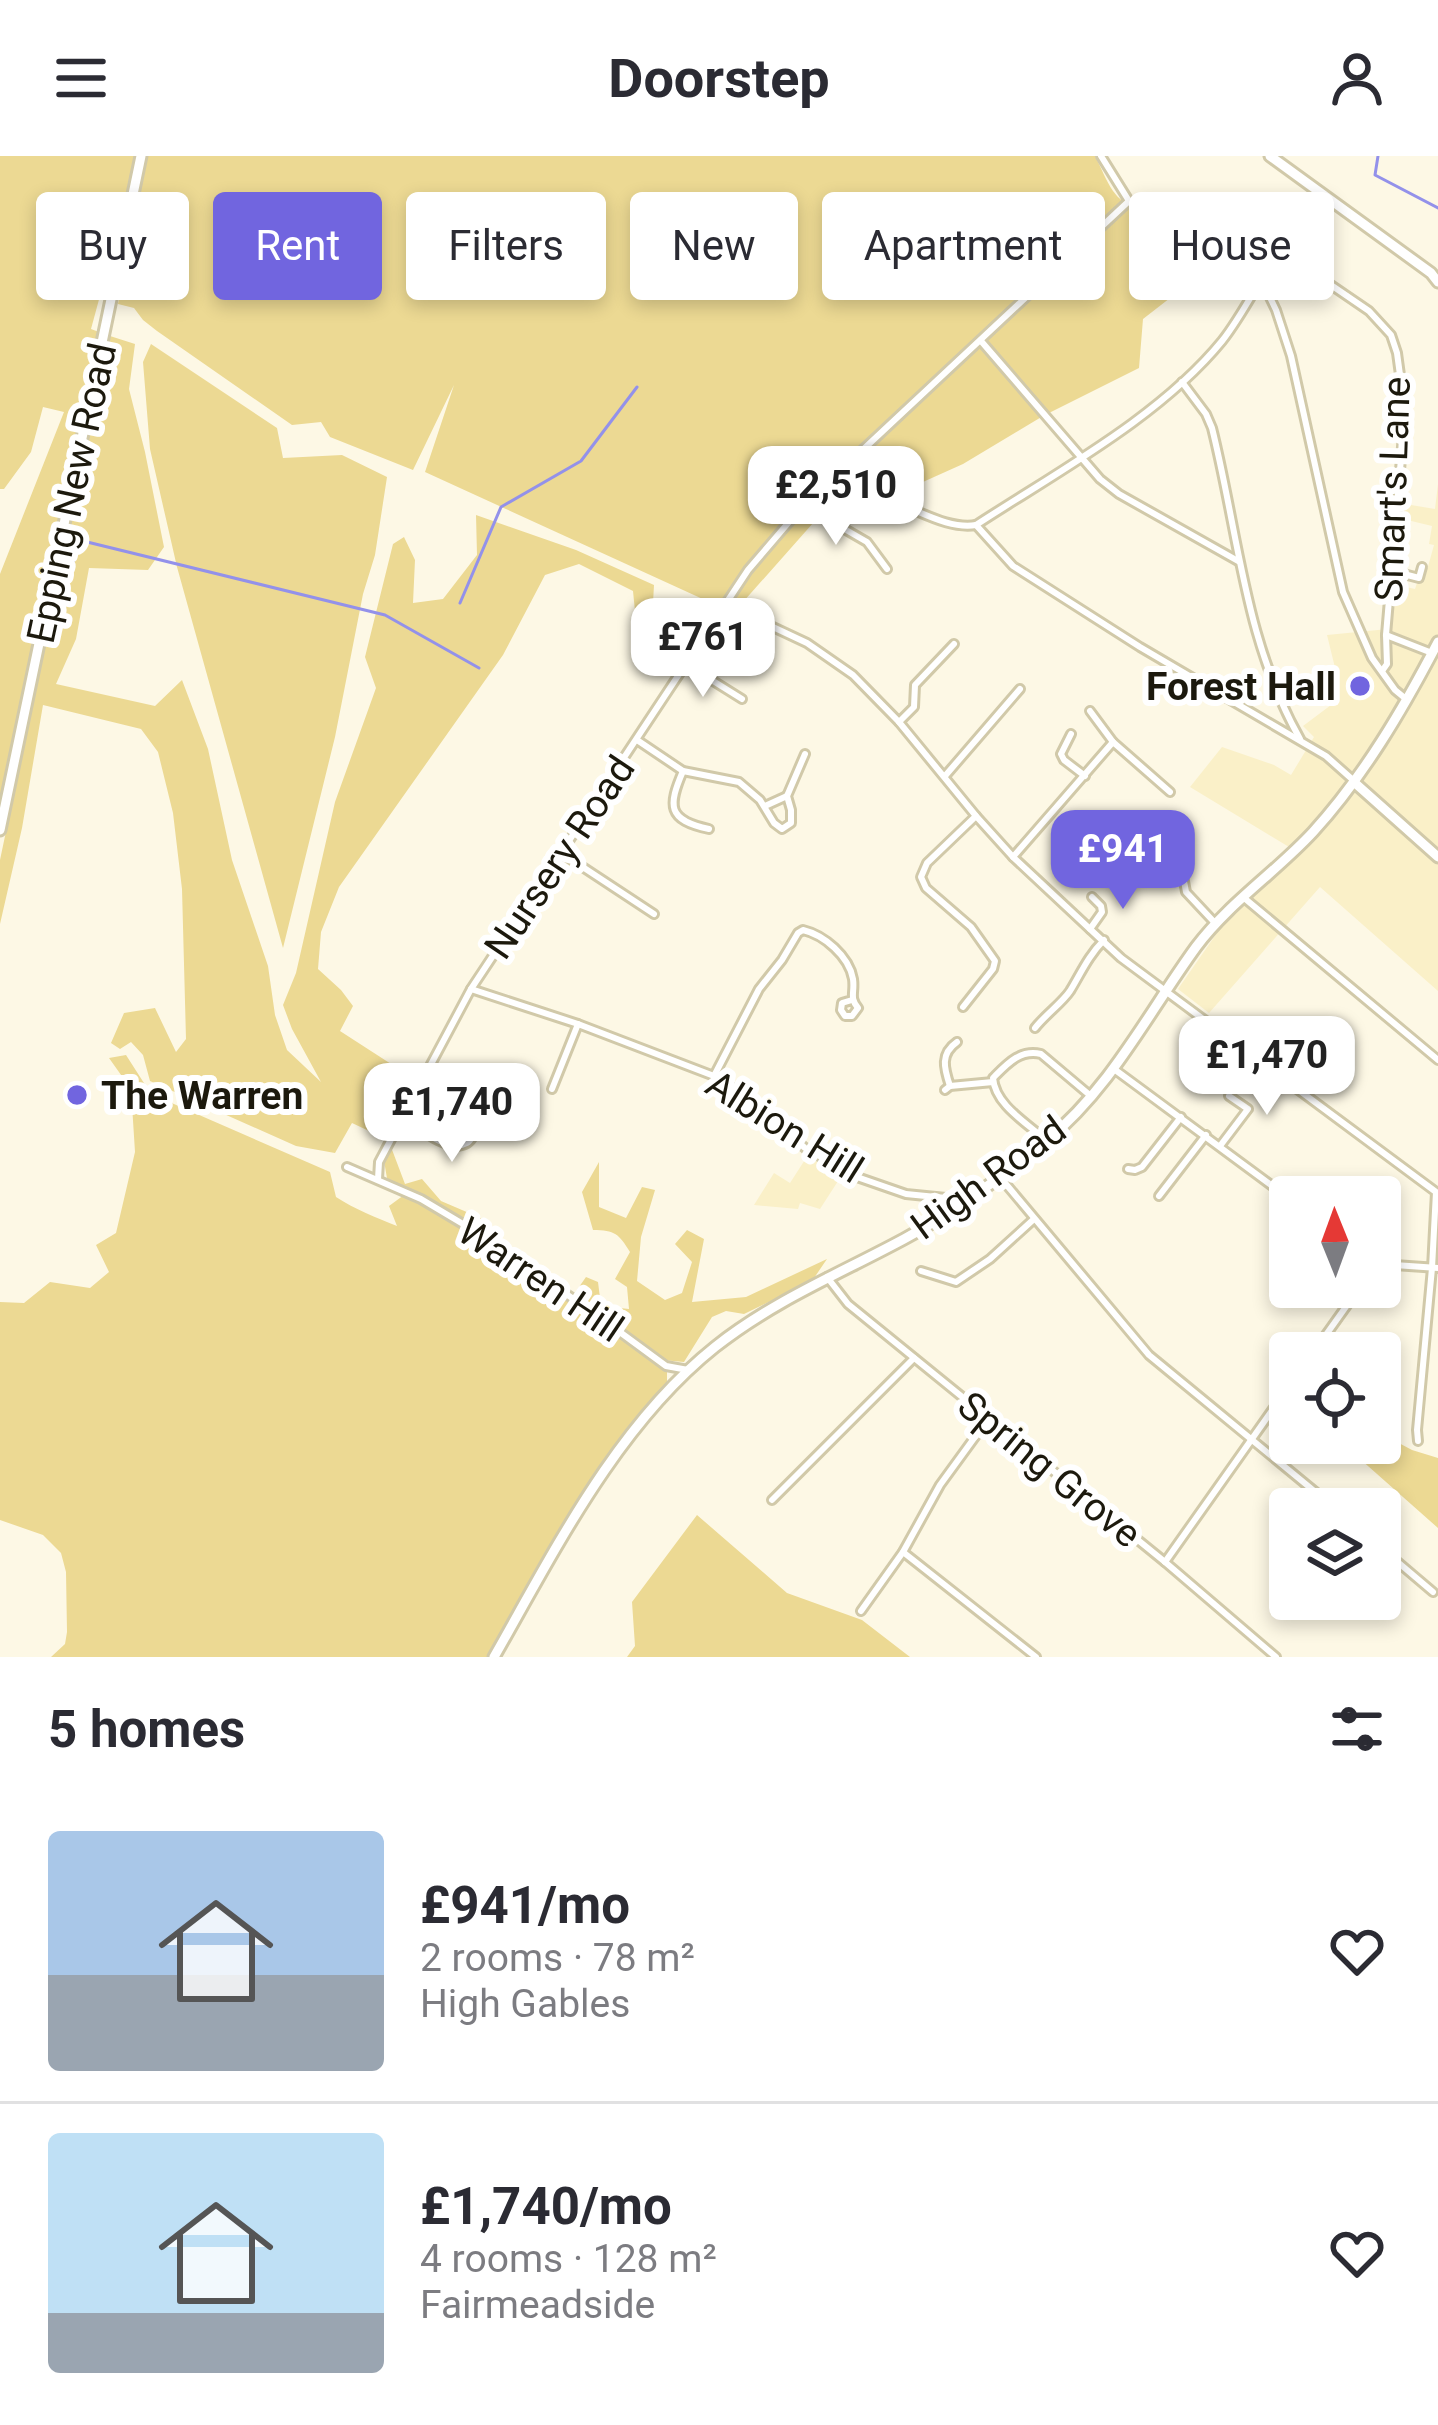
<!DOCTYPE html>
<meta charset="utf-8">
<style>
body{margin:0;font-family:Roboto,sans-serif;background:#f7f7f7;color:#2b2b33;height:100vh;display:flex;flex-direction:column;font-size:45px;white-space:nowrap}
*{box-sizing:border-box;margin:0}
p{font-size:39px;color:#7c7c81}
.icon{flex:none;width:66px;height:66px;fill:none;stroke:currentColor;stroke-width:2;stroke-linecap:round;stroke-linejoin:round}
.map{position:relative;height:1501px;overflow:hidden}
.sheet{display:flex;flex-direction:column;background:#fff;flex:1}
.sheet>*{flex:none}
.top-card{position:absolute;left:36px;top:36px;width:1368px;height:108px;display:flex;gap:24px}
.needle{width:78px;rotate:359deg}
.fabs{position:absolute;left:1269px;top:1020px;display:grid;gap:24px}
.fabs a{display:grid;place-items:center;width:132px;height:132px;border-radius:12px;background:#fff;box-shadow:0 6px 18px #0003;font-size:60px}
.price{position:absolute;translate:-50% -102px;padding:0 27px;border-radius:24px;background:#fff;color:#222;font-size:39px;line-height:78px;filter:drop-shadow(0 3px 6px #0008)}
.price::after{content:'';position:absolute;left:50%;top:72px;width:36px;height:27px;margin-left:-18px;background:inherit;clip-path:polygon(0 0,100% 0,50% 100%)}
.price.active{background:#7165df;color:#fff}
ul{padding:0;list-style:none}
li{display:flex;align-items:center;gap:36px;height:300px;padding:0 48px}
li+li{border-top:3px solid #e1e1e2}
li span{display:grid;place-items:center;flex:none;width:336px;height:240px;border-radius:12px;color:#555}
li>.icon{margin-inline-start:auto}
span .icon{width:144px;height:144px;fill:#fffc;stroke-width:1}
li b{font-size:51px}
h2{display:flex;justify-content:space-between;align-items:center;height:144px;padding:0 48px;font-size:51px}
.pill{padding:0 42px;border-radius:12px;background:#fff;box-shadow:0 6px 18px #0003;font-size:42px;line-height:108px}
.pill.active{background:#7165df;color:#fff}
header{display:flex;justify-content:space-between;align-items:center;height:156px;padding:0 48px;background:#fff;font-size:54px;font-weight:700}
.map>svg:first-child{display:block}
.built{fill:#faf0c8}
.green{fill:#ecd993}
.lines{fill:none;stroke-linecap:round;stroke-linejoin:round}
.stream{stroke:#9391ea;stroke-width:3}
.street-casing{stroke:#d1c9a9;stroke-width:12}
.secondary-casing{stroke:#d1c9a9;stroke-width:15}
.primary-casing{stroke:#d1c9a9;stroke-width:15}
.street{stroke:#fff;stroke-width:6}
.secondary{stroke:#fff;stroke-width:9}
.primary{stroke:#fff;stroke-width:9}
.poi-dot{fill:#7165df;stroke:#fff;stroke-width:4.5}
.labels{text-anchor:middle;stroke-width:12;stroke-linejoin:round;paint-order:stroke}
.street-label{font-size:39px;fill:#1c190d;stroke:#fff}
.poi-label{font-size:39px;font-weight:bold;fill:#1c190d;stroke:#fff;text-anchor:end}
</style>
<header><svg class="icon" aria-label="menu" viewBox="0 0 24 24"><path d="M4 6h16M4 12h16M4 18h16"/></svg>Doorstep<svg class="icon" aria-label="person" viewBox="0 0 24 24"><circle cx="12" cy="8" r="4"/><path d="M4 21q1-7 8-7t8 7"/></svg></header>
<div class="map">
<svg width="1438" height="1501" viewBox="0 0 1438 1501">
<rect width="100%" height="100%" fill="#fdf8e5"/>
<g class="built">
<path d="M1438 328V835L1320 731 1209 857 1178 833 1219 774 1299 697 1190 631 1222 591 1274 609 1291 619 1314 581 1303 570 1335 546 1339 528 1327 479 1388 473 1393 428 1415 433 1418 424 1424 425 1434 389 1429 388 1432 370 1403 363 1405 348 1435 353Z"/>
<path d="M808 999 840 1022 820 1053 800 1047 798 1053 754 1049 774 1017 790 1027Z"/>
</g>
<g class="green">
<path d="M0 0H136L110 110 108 98 107 114 91 173 99 176 94 198 0 651V418L64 256 43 251 31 296 4 333H0Z"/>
<path d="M147 0H1095C1101 11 1106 25 1113 35 1134 66 1197 68 1231 73L1210 111 1143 163 1139 212 1043 260 963 308 914 330 887 329 868 305 728 463 718 450 425 316 454 229 413 314 330 281 321 266 292 269 157 175 143 164 134 152 118 148Z"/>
<path d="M110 180 135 188 129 233 145 296 164 391 148 414 89 412 76 483 56 528 155 550 182 524 208 593 232 704 268 810 275 859 287 894 321 926 292 873 283 849 296 817 335 646 376 532 365 501 393 388 404 381 415 404 413 447 443 443 477 399 476 359 576 394 654 429 653 447 635 455 633 435 579 408 545 419 503 499 339 731 321 776 318 813 341 834 353 850 340 875 405 917 401 959 386 983 352 967 335 997 296 990 150 925 143 899 131 886 120 893 111 887 124 857 155 852 176 896 186 883 182 733 173 657 158 596 141 573 43 549 22 672 0 768V704Z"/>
<path d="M151 188 277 272 283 302 342 299 387 321 375 399 363 438 335 581 283 792 177 411 150 293 143 206Z"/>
<path d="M126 899 151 938 330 1016 336 1041C354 1053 377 1062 397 1070L389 1050 404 1039 388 1028 384 1005 391 991 405 1028 422 1023 441 1045 483 1063 522 1114 572 1141 586 1121 598 1126 601 1150 629 1153 627 1131 615 1123 630 1096C619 1078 615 1074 593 1074L582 1036 599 1006V1051L626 1062 642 1031 655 1034 641 1081 637 1125 665 1144 682 1137 692 1106 675 1088 687 1074 704 1083 692 1146 746 1141 827 1103 812 1125 744 1158 726 1155 712 1161 684 1206 663 1204 649 1197 667 1214V1231L634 1270 490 1501H51L65 1488 67 1476 66 1416 61 1397 43 1379 0 1364V1146L24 1147 50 1126 90 1132 109 1116 96 1089 116 1077 135 996 131 933 109 902Z"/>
<path d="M1380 1277 1412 1294 1438 1302V1372L1342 1287H1380Z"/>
<path d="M697 1359 787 1437 862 1464 910 1501H627L635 1490 632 1446Z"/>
</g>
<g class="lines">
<g class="stream">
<path d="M1378 0 1375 19 1438 52"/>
<path d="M71 413 79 384 385 459 479 512"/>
<path d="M460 447 501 351 581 305 637 231"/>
</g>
<defs>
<g id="street">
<path d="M1101 0 1129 45 1156 58 1179 65 1252 75 1369 155 1391 179 1397 197 1400 219 1403 279 1386 479 1387 508 1382 515"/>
<path d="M1237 73 1276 154 1291 200 1343 436 1372 502 1395 534 1406 543"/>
<path d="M981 185 1100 323 1119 338 1238 405"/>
<path d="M1182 226 1206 258 1212 272C1239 380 1244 483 1300 583"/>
<path d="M813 342 841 371 867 386 887 413"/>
<path d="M902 349C925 358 951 373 976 369L1013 410 1140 491 1326 600 1353 624"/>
<path d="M976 369C1057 316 1160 261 1222 185 1237 166 1249 144 1262 122"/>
<path d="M1392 415 1419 422 1422 411"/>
<path d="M726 449 807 487 853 519 899 566 976 660 1013 701 1121 802 1436 1036 1432 1112 1417 1274 1418 1285"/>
<path d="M1386 479 1432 497"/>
<path d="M686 508 742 543"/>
<path d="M1090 555 1113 586"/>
<path d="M899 566 914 551 915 529 954 488"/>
<path d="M1071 578 1061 598 1064 604 1085 620"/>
<path d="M637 584 683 615 739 626 760 644 774 667 782 673 791 667V654L787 640 805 598"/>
<path d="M683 615C668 650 667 664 709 673"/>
<path d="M945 620 1020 533"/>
<path d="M765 650 787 640"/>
<path d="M563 698 654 758"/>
<path d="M1013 701 1113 586 1170 636"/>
<path d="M1154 702 1181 709 1186 736 1215 767"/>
<path d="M1243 741 1438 904"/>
<path d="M1090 773 1102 756 1101 750 1092 741"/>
<path d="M471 833 578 868 714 920 755 947 805 992 857 1021 906 1038 966 1044"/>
<path d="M963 851 993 813 995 805 971 771 926 732 921 721 927 707 976 660"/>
<path d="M1035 872C1045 859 1062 847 1070 835 1081 817 1088 800 1104 784"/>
<path d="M1114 913 1290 1043"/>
<path d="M714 920 759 833 782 804 798 777 803 774C824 779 849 800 853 823 855 837 849 841 858 852L852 860H845L841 854 842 847 852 844"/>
<path d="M950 930C944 912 940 898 957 886"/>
<path d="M552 933 578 868"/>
<path d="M945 934 950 930 993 926"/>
<path d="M404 961C418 971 448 998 467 987 474 983 479 968 482 961"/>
<path d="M1047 985C1027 967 995 949 993 922 1007 908 1020 893 1041 898L1092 941"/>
<path d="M1220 990 1248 953 1229 940"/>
<path d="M347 1011 421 1043 468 1071 594 1157 666 1210 688 1214"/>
<path d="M1128 1013 1135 1014 1142 1011 1181 961"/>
<path d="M1000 1021 1149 1199 1336 1353"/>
<path d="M378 1023 379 1006 471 833 748 414 795 359 839 316 1129 45"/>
<path d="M1159 1040 1206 979"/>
<path d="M1380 1108 1438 1112"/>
<path d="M921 1115 956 1126 990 1103 1034 1063"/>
<path d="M827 1121 848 1148 1165 1406 1276 1501"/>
<path d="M1313 1197 1360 1131"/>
<path d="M772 1344 914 1202"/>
<path d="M1380 1391 1433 1436"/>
<path d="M903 1396 1036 1501"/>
<path d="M1165 1406 1290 1229"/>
<path d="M861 1455 903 1396 940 1329 988 1263"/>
</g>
<g id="secondary">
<path d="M1270 0 1431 117 1438 126"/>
<path d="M1355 627 1438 701"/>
</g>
<g id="primary">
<path d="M0 674 141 0"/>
<path d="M494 1501C555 1394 617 1269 715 1191 773 1145 839 1118 904 1083 954 1056 1002 1021 1046 985 1111 932 1148 857 1196 791 1229 747 1276 716 1313 676 1364 620 1403 553 1438 486"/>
</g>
</defs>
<use href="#street" class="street-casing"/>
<use href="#secondary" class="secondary-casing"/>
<use href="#primary" class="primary-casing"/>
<use href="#street" class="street"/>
<use href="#secondary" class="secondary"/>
<use href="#primary" class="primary"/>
</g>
<g class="poi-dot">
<circle cx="1360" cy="530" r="12"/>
<circle cx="77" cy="939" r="12"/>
</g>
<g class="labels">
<g class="street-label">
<text transform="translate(1392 333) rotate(-88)" y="14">Smart's Lane</text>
<text transform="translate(71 337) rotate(-78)" y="14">Epping New Road</text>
<text transform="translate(559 701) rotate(-56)" y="14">Nursery Road</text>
<text transform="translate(785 970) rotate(32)" y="14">Albion Hill</text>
<text transform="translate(988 1021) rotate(-36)" y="14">High Road</text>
<text transform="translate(541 1123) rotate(34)" y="14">Warren Hill</text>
<text transform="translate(1050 1313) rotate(39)" y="14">Spring Grove</text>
</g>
<g class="poi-label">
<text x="1336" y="544">Forest Hall</text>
<text x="101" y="953" text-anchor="start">The Warren</text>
</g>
</g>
</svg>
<div class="fabs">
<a><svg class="needle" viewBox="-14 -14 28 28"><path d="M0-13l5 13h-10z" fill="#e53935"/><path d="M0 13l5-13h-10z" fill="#7c7c81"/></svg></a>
<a><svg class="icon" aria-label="locate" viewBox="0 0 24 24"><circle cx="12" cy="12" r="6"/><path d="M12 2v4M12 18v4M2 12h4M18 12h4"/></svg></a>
<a><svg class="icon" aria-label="layers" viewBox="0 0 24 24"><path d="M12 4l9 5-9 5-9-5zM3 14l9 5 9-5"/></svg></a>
</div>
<b class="price" style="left:836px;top:392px">£2,510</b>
<b class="price" style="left:703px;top:544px">£761</b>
<b class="price active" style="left:1123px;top:756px">£941</b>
<b class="price" style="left:1267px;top:962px">£1,470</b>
<b class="price" style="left:452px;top:1009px">£1,740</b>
<div class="top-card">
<a class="pill">Buy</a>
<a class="pill active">Rent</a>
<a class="pill">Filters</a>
<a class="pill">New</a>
<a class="pill">Apartment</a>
<a class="pill">House</a>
</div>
</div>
<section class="sheet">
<h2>5 homes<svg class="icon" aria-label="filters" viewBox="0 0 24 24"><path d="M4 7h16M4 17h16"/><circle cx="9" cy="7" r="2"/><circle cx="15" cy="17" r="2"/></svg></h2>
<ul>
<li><span style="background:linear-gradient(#a9c7e8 60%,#9aa5b1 0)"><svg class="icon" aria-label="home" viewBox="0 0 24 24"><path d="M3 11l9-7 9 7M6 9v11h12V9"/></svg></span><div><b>£941/mo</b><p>2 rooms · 78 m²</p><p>High Gables</p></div><svg class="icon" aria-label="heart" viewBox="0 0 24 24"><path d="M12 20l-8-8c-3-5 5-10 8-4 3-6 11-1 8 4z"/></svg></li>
<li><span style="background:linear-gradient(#bfe0f5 75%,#9aa5b1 0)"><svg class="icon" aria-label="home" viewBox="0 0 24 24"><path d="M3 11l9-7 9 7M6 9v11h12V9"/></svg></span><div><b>£1,740/mo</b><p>4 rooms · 128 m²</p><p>Fairmeadside</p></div><svg class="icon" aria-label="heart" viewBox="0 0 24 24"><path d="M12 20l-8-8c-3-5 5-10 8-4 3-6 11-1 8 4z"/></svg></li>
</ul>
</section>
